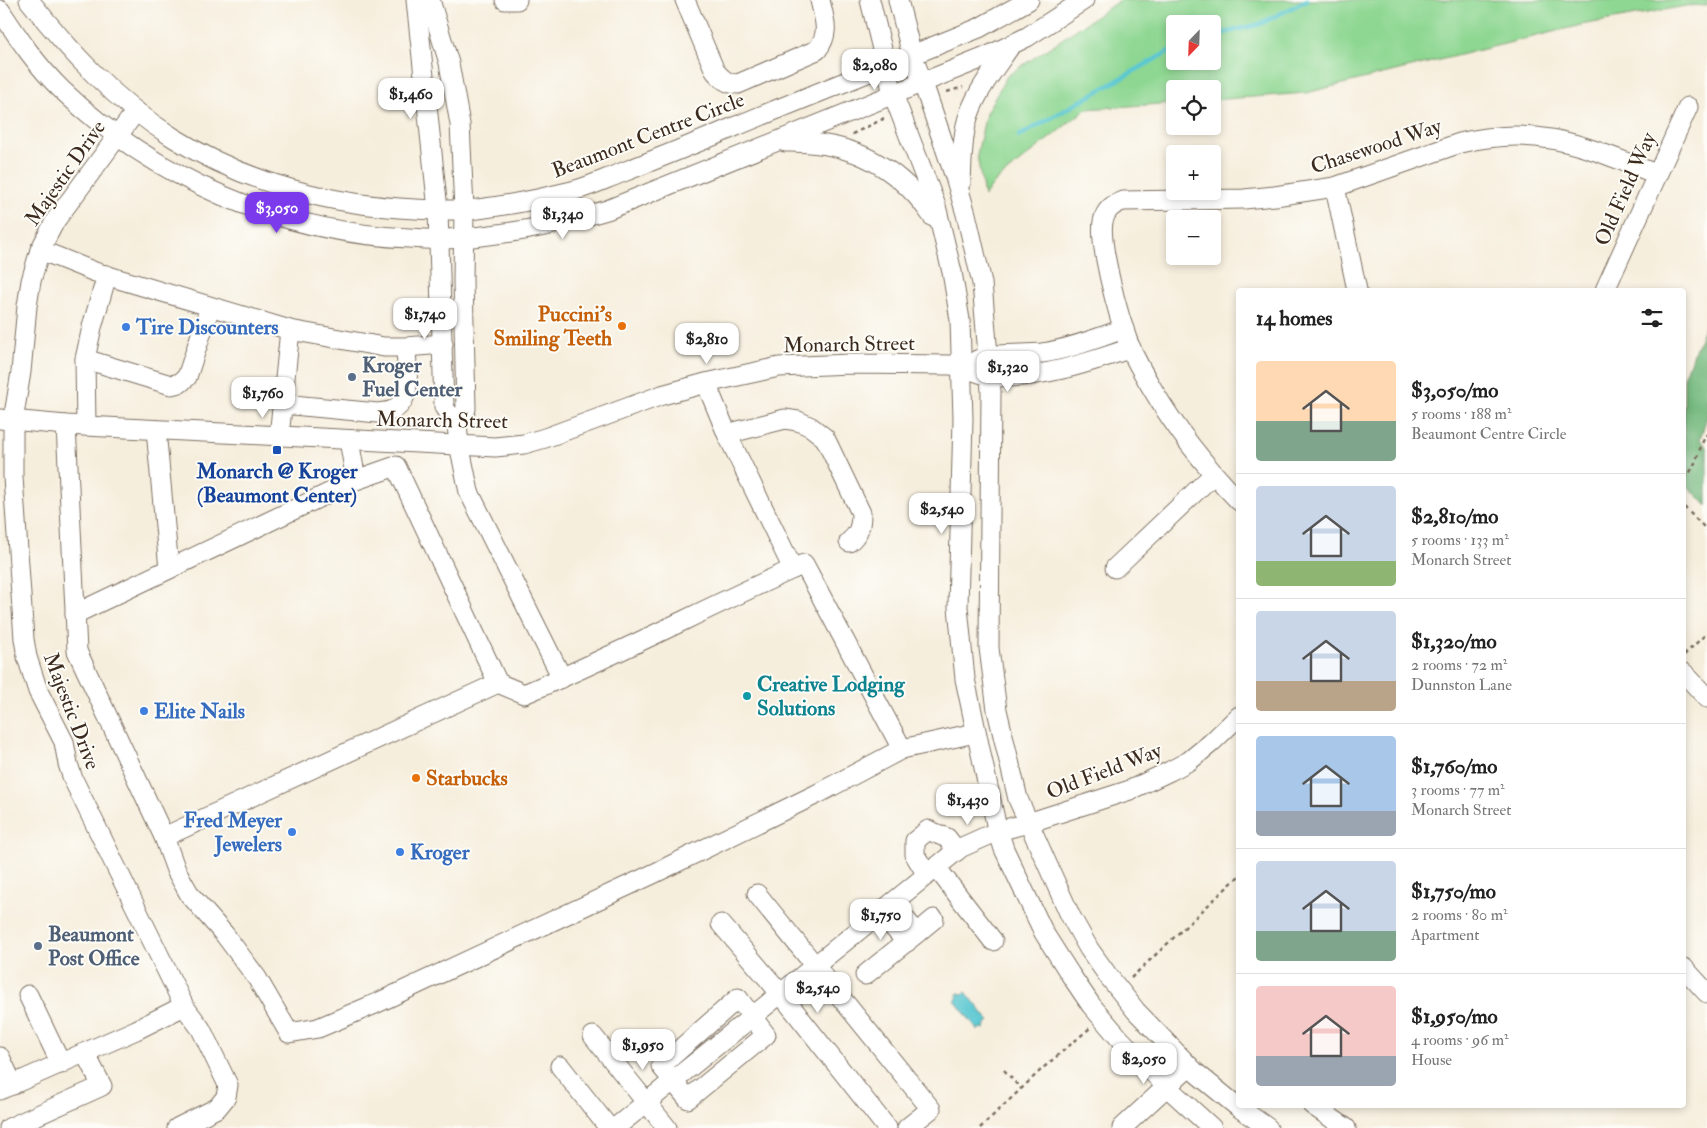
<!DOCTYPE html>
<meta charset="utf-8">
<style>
body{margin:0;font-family:"IM FELL Double Pica",serif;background:#f6f6f6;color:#222;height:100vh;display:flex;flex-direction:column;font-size:19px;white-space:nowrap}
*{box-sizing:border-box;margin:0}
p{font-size:16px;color:#767676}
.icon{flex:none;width:28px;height:28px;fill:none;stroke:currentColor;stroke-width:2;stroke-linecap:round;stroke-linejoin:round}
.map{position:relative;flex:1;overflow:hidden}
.sheet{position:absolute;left:1236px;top:288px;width:450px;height:820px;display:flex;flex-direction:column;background:#fff;border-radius:5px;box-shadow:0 2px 8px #0003}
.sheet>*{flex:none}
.needle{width:32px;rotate:203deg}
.controls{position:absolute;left:1166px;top:15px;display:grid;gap:10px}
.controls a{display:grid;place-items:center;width:55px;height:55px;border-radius:5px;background:#fff;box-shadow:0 2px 8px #0003;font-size:25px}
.price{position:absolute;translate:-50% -42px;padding:0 11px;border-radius:10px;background:#fff;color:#222;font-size:16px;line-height:32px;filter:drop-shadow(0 1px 2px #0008)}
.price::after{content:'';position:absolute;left:50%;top:30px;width:15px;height:11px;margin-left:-8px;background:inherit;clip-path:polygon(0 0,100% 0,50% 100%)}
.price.active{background:#7c3aed;color:#fff}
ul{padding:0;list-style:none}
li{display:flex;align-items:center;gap:15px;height:125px;padding:0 20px}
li+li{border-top:1px solid #e0e0e0}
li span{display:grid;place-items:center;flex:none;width:140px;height:100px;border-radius:5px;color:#555}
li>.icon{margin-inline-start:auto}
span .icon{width:60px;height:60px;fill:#fffc;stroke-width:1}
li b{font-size:21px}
h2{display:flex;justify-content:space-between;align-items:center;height:60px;padding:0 20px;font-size:21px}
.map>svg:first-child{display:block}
.green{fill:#8ed792;stroke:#648058;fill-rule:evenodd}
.forest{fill:#72b87c;stroke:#56714d}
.water{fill:#5bc8d1;stroke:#4b7978}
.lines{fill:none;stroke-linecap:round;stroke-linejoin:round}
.stream{stroke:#5bc8d1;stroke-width:4.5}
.minor-casing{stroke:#7c6f61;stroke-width:21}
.path{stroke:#7c6f61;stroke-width:2.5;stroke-dasharray:4 4;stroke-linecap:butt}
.minor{stroke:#fff;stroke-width:19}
.food-dot{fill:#e8710a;stroke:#fdfcf7;stroke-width:2}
.shop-dot{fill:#3f7fe0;stroke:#fdfcf7;stroke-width:2}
.service-dot{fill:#5c6f8a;stroke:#fdfcf7;stroke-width:2}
.transit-dot{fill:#1a4fb4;stroke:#fdfcf7;stroke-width:2}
.culture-dot{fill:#0f9aa8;stroke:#fdfcf7;stroke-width:2}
.labels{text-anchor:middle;stroke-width:4;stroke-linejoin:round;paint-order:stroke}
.street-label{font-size:21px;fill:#3b2a1e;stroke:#fdfcf7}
.food-label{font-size:21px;font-weight:bold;fill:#c56008;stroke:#fdfcf7;text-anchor:end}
.shop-label{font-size:21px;font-weight:bold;fill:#366cbe;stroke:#fdfcf7;text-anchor:start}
.service-label{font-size:21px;font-weight:bold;fill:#4e5e75;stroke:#fdfcf7;text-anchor:start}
.transit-label{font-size:21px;font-weight:bold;fill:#164399;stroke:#fdfcf7}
.culture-label{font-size:21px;font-weight:bold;fill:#0d838f;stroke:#fdfcf7;text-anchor:start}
</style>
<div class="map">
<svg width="1707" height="1128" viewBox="0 0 1707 1128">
<rect width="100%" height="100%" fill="#fdfcf7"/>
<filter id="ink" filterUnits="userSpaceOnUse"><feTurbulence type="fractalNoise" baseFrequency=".02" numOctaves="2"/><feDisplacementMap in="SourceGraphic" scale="10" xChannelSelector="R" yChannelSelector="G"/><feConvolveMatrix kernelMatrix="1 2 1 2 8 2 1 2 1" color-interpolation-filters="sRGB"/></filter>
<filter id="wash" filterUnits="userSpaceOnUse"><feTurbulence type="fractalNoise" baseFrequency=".0096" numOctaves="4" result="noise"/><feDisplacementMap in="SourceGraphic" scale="20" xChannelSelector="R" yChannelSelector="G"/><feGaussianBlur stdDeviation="1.12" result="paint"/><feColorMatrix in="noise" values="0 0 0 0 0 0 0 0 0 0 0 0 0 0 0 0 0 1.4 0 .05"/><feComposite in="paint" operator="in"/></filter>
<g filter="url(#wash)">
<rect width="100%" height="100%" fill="#f6eedd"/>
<path class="green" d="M1120 0H1707V6L1691 5 1581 25 1306 93 1213 100 1212 89H1175V103L1086 109 997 180 984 196 977 155 986 113 1007 76ZM1175 24H1212V61H1175Z"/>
<path class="forest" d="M1707 321V417L1700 439 1707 447V506L1684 482V377Z"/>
<path class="water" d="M966 992 989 1021 986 1024 985 1029 981 1028 978 1030 955 1001 957 999 958 993 963 994Z"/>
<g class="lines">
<g class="stream">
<path d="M1212 36 1260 24 1307 0"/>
<path d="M1019 136 1175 48"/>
</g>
</g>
</g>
<g filter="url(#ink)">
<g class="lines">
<defs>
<g id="minor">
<path d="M29 0C70 52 117 103 174 138 246 183 331 205 415 209 435 210 458 211 478 209 509 205 541 199 572 191 589 187 605 179 621 173 659 158 697 143 734 127 816 93 898 61 979 28L1029 0"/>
<path d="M416 0 438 210 444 407 457 426 459 444 469 492 562 678"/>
<path d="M430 0 449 63 460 124 464 209 463 281 466 409 457 426"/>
<path d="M505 0H517"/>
<path d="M685 0 715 71C722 79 727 84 738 84L817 50C831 33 824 19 820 0"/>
<path d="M870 0 893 94 936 206 952 272 960 320 963 419 958 607 965 679 996 824 1004 849 1044 933 1070 974 1091 1005 1120 1039 1167 1087 1212 1128"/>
<path d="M898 0 912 55 923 83 956 180 966 214 982 283 991 391 989 648 997 710 1018 799 1070 915 1089 949 1109 977 1136 1011 1195 1072 1238 1107 1268 1128"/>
<path d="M0 10C19 39 37 66 62 90 155 179 281 233 409 238 422 239 435 240 447 239 502 236 555 226 607 210L988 56 1027 37 1084 0"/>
<path d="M136 111 55 221 40 250 31 281 27 306 21 372 13 421V477L24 639 27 657 38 691 64 742 68 764 73 779 184 1006 201 1029 228 1085 226 1097 217 1108 177 1128"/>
<path d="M785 142C837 141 878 155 914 193 921 200 927 209 933 217"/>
<path d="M961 182C962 163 962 143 966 125 973 95 994 70 1011 45"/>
<path d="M1335 187 1357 290"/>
<path d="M40 250 95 272 290 330 384 347H406L443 344"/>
<path d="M1605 290 1688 107"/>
<path d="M85 359 171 385 180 383 187 377 210 307"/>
<path d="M977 360C997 352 1020 355 1042 353 1070 349 1097 338 1124 329"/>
<path d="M706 383 727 434 793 569"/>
<path d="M282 404 378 413C383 412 389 412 393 410 414 399 406 366 406 347"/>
<path d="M0 419 66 425 495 447 524 444 545 438 662 395 706 383 779 367 850 364 950 365C966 366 977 374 991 376 1034 381 1091 362 1131 348"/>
<path d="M66 425 77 651 164 837 176 870 190 895 225 935 257 978 289 1033 318 1028 375 1004 653 874 819 793 902 749 975 733"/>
<path d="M86 426 85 359 92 327 107 275"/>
<path d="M156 430 169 569"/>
<path d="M727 434 785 419 798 421 811 427 825 438 861 513C861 526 859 534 849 542"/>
<path d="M279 437 290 330"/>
<path d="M349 440 356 480"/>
<path d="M1239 501C1206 467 1177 431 1153 390 1143 373 1132 355 1126 336 1117 310 1110 282 1105 255 1102 234 1096 209 1123 201L1244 199 1275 196 1335 187 1460 143C1539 124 1584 146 1656 174"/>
<path d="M1115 568 1213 475"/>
<path d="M75 614 356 480 396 466 498 683"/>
<path d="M1684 673 1707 698"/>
<path d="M164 837 498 683 524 694C619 654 710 606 804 564L902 749"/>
<path d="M936 867 993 941"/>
<path d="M927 875 915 855V841L928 830 947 838 957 851"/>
<path d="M757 894 931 1109 907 1128"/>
<path d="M892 903 917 933 934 919"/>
<path d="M880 913 907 942"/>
<path d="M721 924 781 994 887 1128"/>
<path d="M1684 968 1707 993"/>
<path d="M865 975 917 933"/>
<path d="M28 995 61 1064"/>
<path d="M738 998 766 1035 688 1099 661 1066Z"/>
<path d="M593 1036 667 1128"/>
<path d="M0 1057 13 1085"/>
<path d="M560 1066 609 1128"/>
<path d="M0 1090 136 1030 184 1006"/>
<path d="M1312 1105 1346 1128"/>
<path d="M9 1128 102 1086 85 1053"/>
<path d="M615 1128 960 848 998 831 1028 823 1130 790 1170 771 1189 761 1211 743 1239 716"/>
<path d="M1122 1128 1189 1066"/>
</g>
</defs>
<use href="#minor" class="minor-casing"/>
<g class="path">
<path d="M947 92 963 87"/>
<path d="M852 134 883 119 882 116"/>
<path d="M1684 478C1697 469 1698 447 1707 434"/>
<path d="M1684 507 1707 530"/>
<path d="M1684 655 1707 633"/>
<path d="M1131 978 1239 876"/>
<path d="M1004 1070 1021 1089"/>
<path d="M980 1128 1043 1068 1090 1028"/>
</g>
<use href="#minor" class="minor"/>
</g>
</g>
<g class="food-dot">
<circle cx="622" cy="326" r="5"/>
<circle cx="416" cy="778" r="5"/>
</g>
<g class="shop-dot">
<circle cx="126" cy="327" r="5"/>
<circle cx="144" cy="711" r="5"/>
<circle cx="292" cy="832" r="5"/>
<circle cx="400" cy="852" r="5"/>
</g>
<g class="service-dot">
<circle cx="352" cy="377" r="5"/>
<circle cx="38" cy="946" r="5"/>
</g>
<rect class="transit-dot" x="272" y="445" width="10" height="10" rx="2.5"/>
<circle class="culture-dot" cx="747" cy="696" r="5"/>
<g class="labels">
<g class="street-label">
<text transform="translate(648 135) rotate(-21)" y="7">Beaumont Centre Circle</text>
<text transform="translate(1376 146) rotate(-18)" y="7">Chasewood Way</text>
<text transform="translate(65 173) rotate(-55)" y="7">Majestic Drive</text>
<text transform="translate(1625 189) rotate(-66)" y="7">Old Field Way</text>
<text transform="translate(849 344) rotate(-1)" y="7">Monarch Street</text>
<text transform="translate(442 420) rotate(1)" y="7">Monarch Street</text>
<text transform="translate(72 711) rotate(69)" y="7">Majestic Drive</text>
<text transform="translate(1104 771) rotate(-21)" y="7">Old Field Way</text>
</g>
<g class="food-label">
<text x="612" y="321">Puccini's<tspan x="612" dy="24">Smiling Teeth</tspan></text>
<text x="426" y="785" text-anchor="start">Starbucks</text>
</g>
<g class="shop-label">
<text x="136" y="334">Tire Discounters</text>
<text x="154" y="718">Elite Nails</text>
<text x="282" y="827" text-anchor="end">Fred Meyer<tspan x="282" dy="24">Jewelers</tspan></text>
<text x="410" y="859">Kroger</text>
</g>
<g class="service-label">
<text x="362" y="372">Kroger<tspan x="362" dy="24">Fuel Center</tspan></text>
<text x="48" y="941">Beaumont<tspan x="48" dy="24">Post Office</tspan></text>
</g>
<g class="transit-label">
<text x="277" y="478">Monarch @ Kroger<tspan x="277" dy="24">(Beaumont Center)</tspan></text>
</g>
<g class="culture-label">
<text x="757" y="691">Creative Lodging<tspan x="757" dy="24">Solutions</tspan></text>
</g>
</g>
</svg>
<div class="controls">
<a><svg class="needle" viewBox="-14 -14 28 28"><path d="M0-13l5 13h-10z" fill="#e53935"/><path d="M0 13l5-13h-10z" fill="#767676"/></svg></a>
<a><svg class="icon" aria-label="locate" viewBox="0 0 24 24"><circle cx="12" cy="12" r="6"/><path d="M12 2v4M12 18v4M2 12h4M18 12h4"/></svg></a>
<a>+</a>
<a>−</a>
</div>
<b class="price" style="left:875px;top:91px">$2,080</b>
<b class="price" style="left:411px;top:120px">$1,460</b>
<b class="price active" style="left:277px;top:234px">$3,050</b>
<b class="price" style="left:563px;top:240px">$1,340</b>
<b class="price" style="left:425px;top:340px">$1,740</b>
<b class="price" style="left:707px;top:365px">$2,810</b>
<b class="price" style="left:1008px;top:393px">$1,320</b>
<b class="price" style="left:263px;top:419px">$1,760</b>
<b class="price" style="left:942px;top:535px">$2,540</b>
<b class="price" style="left:968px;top:826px">$1,430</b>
<b class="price" style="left:881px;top:941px">$1,750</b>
<b class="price" style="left:818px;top:1014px">$2,540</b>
<b class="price" style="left:643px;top:1071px">$1,950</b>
<b class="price" style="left:1144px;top:1085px">$2,050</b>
<section class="sheet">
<h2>14 homes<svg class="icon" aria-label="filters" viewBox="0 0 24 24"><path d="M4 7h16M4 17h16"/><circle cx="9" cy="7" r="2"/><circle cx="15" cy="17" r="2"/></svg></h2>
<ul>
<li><span style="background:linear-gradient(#ffd9b3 60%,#7fa58c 0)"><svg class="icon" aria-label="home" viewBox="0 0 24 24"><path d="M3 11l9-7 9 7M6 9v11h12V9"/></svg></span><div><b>$3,050/mo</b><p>5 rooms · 188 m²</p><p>Beaumont Centre Circle</p></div></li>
<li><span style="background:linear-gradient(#c9d6e8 75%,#8fb573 0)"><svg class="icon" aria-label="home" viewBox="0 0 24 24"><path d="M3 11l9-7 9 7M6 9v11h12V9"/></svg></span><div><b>$2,810/mo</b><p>5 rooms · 133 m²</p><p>Monarch Street</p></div></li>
<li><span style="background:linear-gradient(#c9d6e8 70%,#b9a48a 0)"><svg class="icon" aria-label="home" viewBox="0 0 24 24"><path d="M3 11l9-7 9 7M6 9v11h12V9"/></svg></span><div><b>$1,320/mo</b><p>2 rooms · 72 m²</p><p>Dunnston Lane</p></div></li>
<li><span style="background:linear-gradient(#a9c7e8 75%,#9aa5b1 0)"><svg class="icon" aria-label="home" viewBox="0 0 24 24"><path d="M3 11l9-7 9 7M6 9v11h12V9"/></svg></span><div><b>$1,760/mo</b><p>3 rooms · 77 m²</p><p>Monarch Street</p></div></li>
<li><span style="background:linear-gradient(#c9d6e8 70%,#7fa58c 0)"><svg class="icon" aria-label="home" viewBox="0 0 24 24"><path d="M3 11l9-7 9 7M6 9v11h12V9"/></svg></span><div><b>$1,750/mo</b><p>2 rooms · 80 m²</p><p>Apartment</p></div></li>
<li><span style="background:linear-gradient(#f6c9c9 70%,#9aa5b1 0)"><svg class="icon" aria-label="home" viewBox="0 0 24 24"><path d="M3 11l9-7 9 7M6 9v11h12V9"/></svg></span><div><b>$1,950/mo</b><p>4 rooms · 96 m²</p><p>House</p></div></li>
</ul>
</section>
</div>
